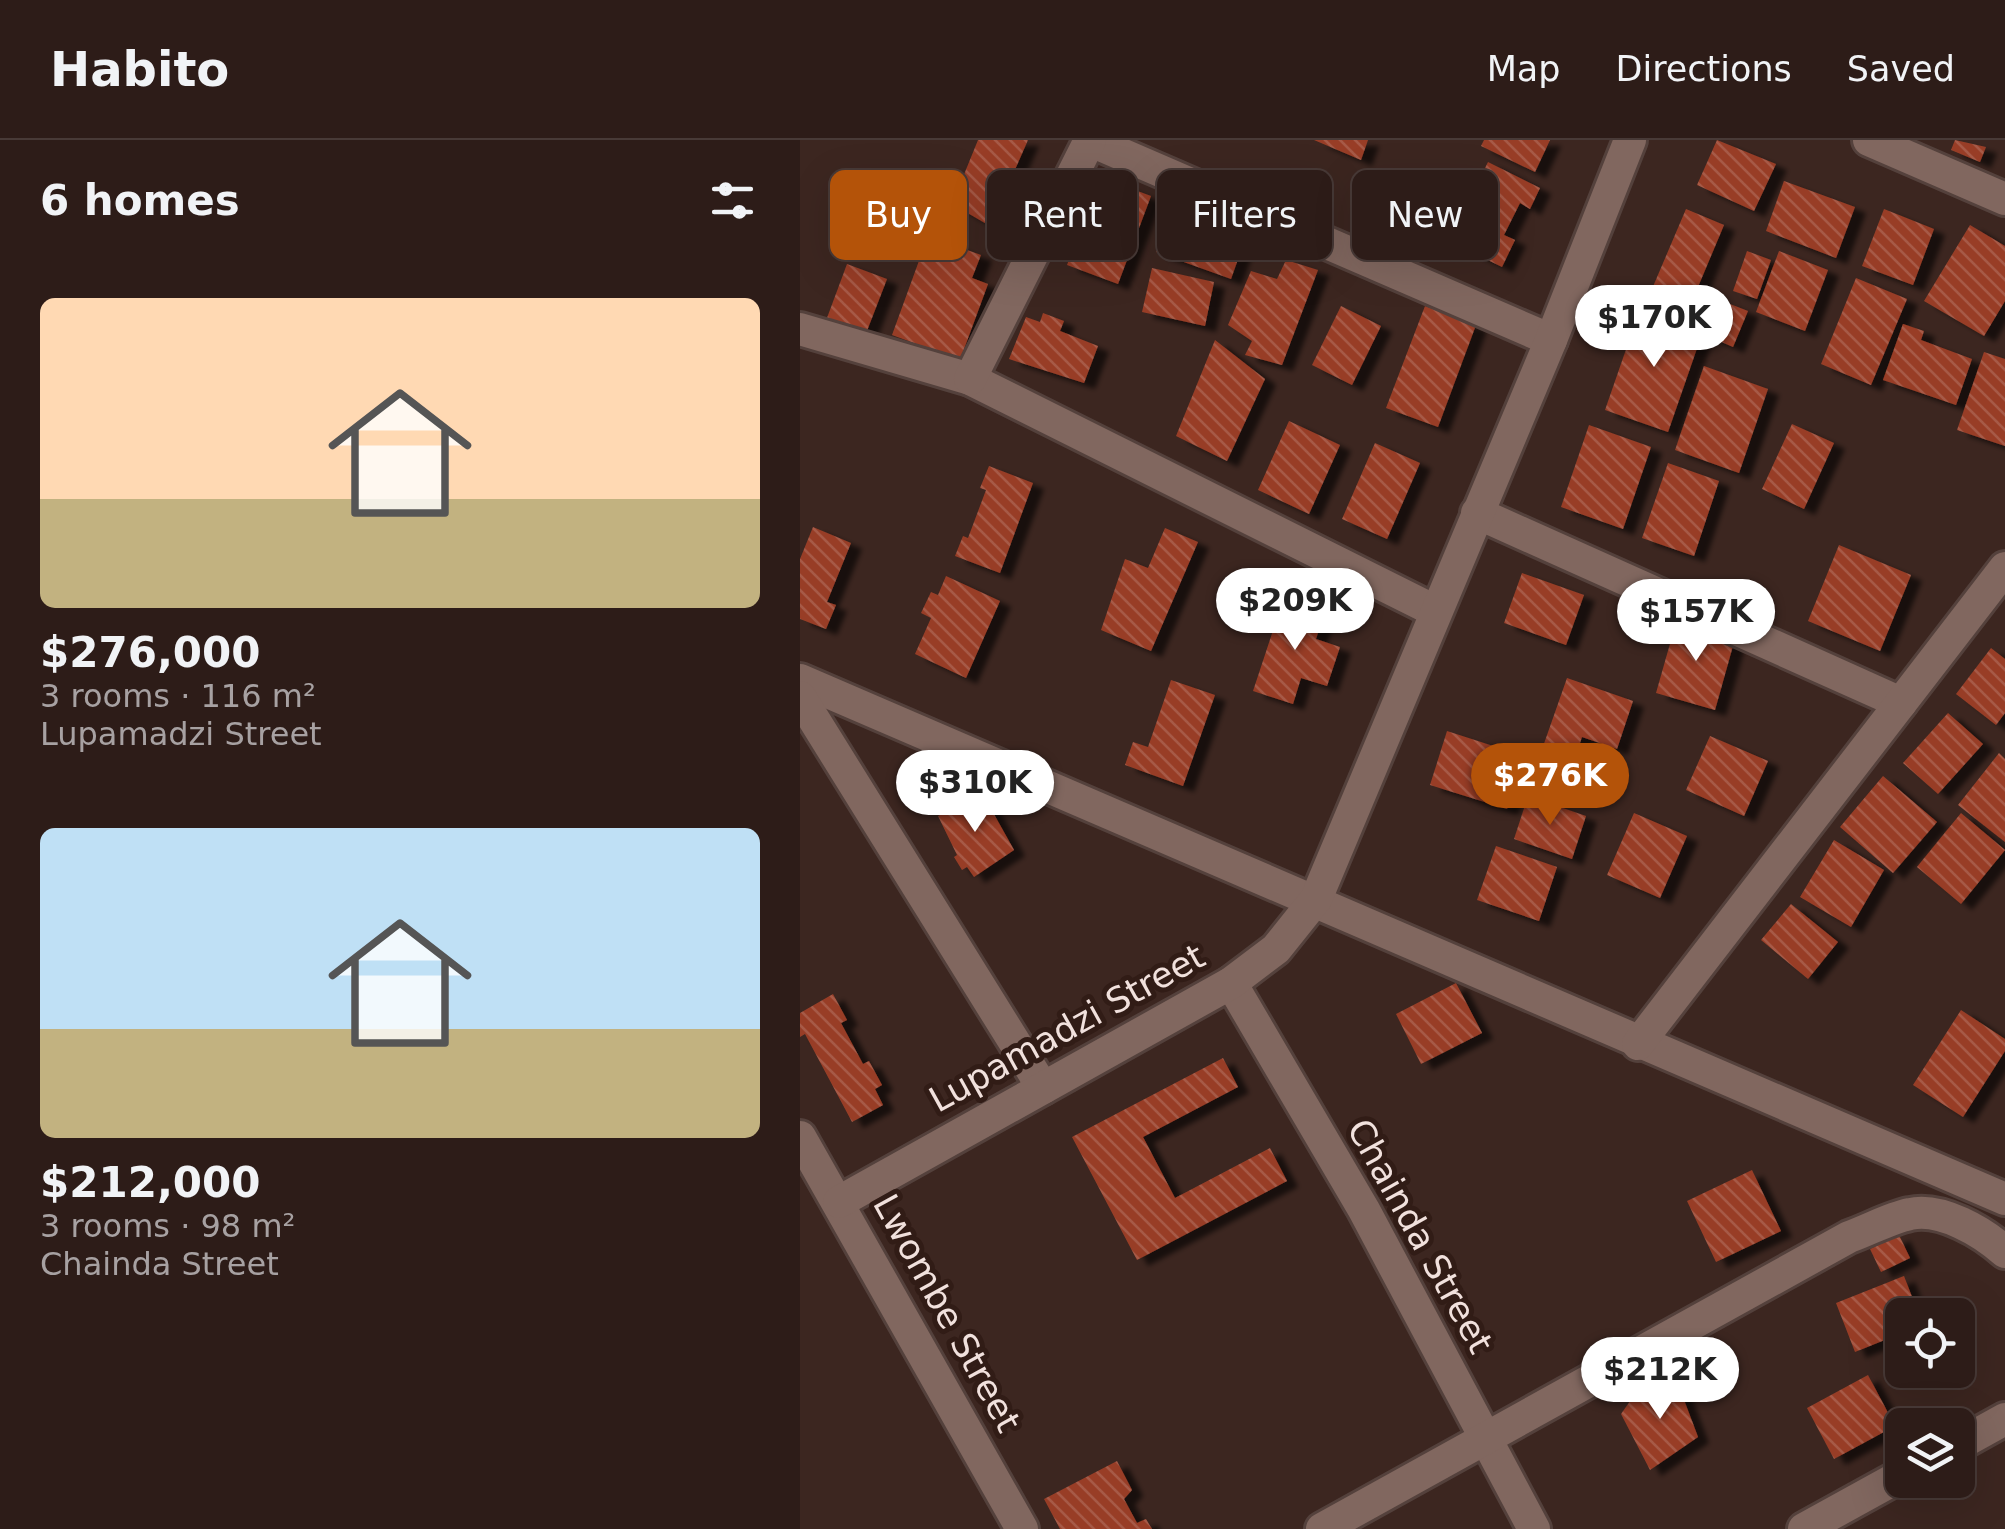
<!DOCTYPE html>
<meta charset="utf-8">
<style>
body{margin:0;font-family:"DejaVu Sans",sans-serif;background:#392925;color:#f1f3f6;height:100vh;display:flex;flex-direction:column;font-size:38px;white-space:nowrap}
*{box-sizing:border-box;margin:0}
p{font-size:32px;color:#a7a1a2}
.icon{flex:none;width:55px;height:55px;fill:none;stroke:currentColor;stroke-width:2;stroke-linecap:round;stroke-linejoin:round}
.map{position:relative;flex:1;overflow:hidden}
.details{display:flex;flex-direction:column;background:#2d1c18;width:800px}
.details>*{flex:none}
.guide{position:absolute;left:30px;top:30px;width:950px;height:90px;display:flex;gap:20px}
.controls{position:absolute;left:1085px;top:1158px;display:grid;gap:20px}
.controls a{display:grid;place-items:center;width:90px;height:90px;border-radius:15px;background:#2d1c18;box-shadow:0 10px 40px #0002,0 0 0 2px #483a37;font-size:50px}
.price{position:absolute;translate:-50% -85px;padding:0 22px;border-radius:35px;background:#fff;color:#222;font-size:32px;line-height:65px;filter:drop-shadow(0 2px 5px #0008)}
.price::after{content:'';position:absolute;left:50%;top:60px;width:30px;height:22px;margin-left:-15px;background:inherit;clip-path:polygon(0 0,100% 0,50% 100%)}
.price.selected{background:#b45309;color:#fff}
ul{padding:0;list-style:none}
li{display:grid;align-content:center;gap:20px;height:530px;padding:0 40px}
li span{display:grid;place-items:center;height:310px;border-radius:15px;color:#555}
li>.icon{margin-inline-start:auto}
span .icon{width:180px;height:180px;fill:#fffc;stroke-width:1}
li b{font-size:42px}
h2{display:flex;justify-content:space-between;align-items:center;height:120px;padding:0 40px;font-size:42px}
.chip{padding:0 35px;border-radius:15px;background:#2d1c18;box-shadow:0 10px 40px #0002,0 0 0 2px #483a37;font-size:35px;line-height:90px}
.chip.selected{background:#b45309;color:#fff}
header{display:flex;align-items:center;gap:60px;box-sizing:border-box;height:140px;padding:0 50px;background:#2d1c18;border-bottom:2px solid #483a37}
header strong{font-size:48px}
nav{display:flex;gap:55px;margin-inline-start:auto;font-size:35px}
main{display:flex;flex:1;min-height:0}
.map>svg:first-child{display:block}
.building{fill:url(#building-back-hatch);filter:url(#shadow)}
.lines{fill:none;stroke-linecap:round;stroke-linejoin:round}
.minor-casing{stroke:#54413c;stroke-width:38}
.minor{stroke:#81675f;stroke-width:32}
.labels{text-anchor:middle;stroke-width:10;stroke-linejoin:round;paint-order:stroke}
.street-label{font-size:35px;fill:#f1e1dd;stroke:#311c16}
</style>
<header>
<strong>Habito</strong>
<nav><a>Map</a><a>Directions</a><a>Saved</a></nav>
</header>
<main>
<section class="details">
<h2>6 homes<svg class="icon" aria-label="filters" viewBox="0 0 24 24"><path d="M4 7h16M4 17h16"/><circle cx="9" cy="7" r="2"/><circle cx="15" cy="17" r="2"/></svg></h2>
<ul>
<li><span style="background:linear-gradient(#ffd9b3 65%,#c2b280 0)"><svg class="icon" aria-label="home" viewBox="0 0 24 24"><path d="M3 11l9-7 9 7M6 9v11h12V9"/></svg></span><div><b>$276,000</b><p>3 rooms · 116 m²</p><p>Lupamadzi Street</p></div></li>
<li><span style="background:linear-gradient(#bfe0f5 65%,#c2b280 0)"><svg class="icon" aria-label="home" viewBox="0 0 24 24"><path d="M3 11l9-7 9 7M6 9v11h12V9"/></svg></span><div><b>$212,000</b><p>3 rooms · 98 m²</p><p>Chainda Street</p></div></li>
</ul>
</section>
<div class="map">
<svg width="1205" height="1389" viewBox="0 0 1205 1389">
<defs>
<pattern id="building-back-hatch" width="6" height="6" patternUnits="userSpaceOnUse" patternTransform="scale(2.5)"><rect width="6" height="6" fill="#983e27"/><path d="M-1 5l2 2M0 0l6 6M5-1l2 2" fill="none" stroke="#a75a46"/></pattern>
<filter id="shadow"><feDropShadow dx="11" dy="6" stdDeviation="2.5" flood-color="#0009"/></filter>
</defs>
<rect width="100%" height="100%" fill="#3c2620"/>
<g class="building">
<path d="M178 0H228L190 86 152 64Z"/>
<path d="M514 0H568L561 20Z"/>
<path d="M684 0H750L735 32 681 6Z"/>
<path d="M917 0 976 24 954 71 897 45Z"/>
<path d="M1155 0 1186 7 1180 22 1151 10Z"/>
<path d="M688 22 740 48 730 69 720 63 704 95 715 100 702 127 649 101Z"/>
<path d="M300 37 351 56 318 144 267 125Z"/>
<path d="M984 41 1055 67 1036 118 966 91Z"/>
<path d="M379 59 449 88 431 139 356 112Z"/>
<path d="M886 69 924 85 887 173 849 156Z"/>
<path d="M1084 69 1134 89 1113 145 1062 126Z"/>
<path d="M1170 85 1205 106V161L1184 196 1124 161Z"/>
<path d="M128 96 181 115 172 138 188 144 160 220 92 195Z"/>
<path d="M947 111 971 120 957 159 933 151Z"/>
<path d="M979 111 1028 130 1005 191 956 172Z"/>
<path d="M486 120 518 130 482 225 445 215 452 201 428 185 451 131 477 139Z"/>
<path d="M47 124 87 139 63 201 24 186Z"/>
<path d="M352 128 414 142 405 186 342 172Z"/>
<path d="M1056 138 1107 159 1071 245 1021 224Z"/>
<path d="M925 162 948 171 933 207 910 197Z"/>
<path d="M541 166 581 186 552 245 512 225Z"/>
<path d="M625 166 676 185 638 287 586 268Z"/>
<path d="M840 169 903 191 868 292 805 270Z"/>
<path d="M243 173 264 181 260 191 298 206 284 243 209 219 226 177 240 182Z"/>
<path d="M1103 184 1124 191 1121 200 1172 219 1156 265 1083 240Z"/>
<path d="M415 200 465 239 427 321 376 296Z"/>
<path d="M1184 212 1205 219V306L1157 290Z"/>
<path d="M904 226 968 249 939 333 875 310Z"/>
<path d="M489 281 540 305 509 374 458 350Z"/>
<path d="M992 284 1034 303 1004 369 962 349Z"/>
<path d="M789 285 851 307 823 389 761 367Z"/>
<path d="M575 303 620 323 587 399 542 379Z"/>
<path d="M868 323 919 341 894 416 842 398Z"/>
<path d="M189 326 233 343 200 433 155 416 163 396 168 398 186 350 180 348Z"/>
<path d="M13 387 51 403 27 462 36 465 26 489 0 479V419Z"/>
<path d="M365 388 398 402 351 511 301 490 325 419 348 428Z"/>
<path d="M1039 405 1111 435 1080 511 1008 481Z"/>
<path d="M722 433 784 455 766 505 704 483Z"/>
<path d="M146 436 200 461 166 538 115 514 131 478 121 473 131 452 138 455Z"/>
<path d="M484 457 525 471 516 499 540 507 527 546 501 538 493 564 453 551Z"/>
<path d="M877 479 936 495 915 570 856 553Z"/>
<path d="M1191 508 1205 519V573L1196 585 1156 554Z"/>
<path d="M767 538 833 561 817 609 782 597 772 627 740 615Z"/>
<path d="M371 540 415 555 383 646 325 625 333 602 348 607Z"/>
<path d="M1148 573 1183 604 1138 654 1103 623Z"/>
<path d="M647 591 724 616 707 669 630 645Z"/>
<path d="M910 596 968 621 944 676 886 650Z"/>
<path d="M1199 613 1205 619V702L1158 665Z"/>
<path d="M1083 636 1137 682 1093 733 1040 687Z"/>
<path d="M181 651 214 710 174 737 167 727 162 730 154 717 157 715 138 676Z"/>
<path d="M728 656 786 676 772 719 714 699Z"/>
<path d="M834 673 887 696 860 758 807 735Z"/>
<path d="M1161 673 1205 710 1161 764 1117 727Z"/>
<path d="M1034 700 1084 730 1051 787 1000 757Z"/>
<path d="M696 706 757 727 739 781 677 760Z"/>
<path d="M991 764 1038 802 1008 839 961 800Z"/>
<path d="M656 843 682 893 621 924 596 874Z"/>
<path d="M33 854 47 880 41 883 63 924 69 921 82 945 75 949 83 965 52 982 5 894 0 897V873Z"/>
<path d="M1161 870 1205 899V911L1163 977 1113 945Z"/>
<path d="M423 918 438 947 343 997 375 1058 470 1008 487 1041 337 1120 272 997Z"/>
<path d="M952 1030 981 1091 916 1122 887 1061Z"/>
<path d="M1099 1095 1110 1118 1081 1132 1070 1109Z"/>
<path d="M1104 1136 1119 1175H1102V1193L1055 1212 1036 1163Z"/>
<path d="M1068 1235 1095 1286 1034 1319 1007 1268Z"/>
<path d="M875 1236 898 1297 850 1330 821 1274 835 1254Z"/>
<path d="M317 1321 332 1350 324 1359 337 1383 346 1379 352 1389H260L244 1359Z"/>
</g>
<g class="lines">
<defs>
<g id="minor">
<path d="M289 0 751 200"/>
<path d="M1069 0 1205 59"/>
<path d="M0 189 170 239 635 471"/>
<path d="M170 239 290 0"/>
<path d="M677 373 1101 563"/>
<path d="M0 540 1205 1059"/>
<path d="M0 557 243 948"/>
<path d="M431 843 564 1070 734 1389"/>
<path d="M838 904 1205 428"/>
<path d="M0 997 222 1389"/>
<path d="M39 1062 431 843 476 809 516 759 751 200 830 0"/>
<path d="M1158 1305 1205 1279"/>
<path d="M522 1389 1049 1097C1069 1090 1090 1078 1110 1074 1141 1067 1183 1092 1205 1112"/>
<path d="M1004 1389 1102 1335"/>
</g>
</defs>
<use href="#minor" class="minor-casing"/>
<use href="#minor" class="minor"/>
</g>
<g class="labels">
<g class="street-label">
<text transform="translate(267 888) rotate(-29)" y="12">Lupamadzi Street</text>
<text transform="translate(620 1096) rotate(61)" y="12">Chainda Street</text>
<text transform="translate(147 1173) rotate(61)" y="12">Lwombe Street</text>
</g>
</g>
</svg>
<div class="controls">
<a><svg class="icon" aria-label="locate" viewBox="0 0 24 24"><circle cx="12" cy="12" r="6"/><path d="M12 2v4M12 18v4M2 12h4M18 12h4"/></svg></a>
<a><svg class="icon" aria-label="layers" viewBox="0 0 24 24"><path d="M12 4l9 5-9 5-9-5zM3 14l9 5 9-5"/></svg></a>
</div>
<b class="price" style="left:854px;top:230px">$170K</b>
<b class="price" style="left:495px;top:513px">$209K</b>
<b class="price" style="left:896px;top:524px">$157K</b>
<b class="price selected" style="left:750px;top:688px">$276K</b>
<b class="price" style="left:175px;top:695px">$310K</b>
<b class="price" style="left:860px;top:1282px">$212K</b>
<div class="guide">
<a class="chip selected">Buy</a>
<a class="chip">Rent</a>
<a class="chip">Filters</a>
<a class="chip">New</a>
</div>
</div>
</main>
